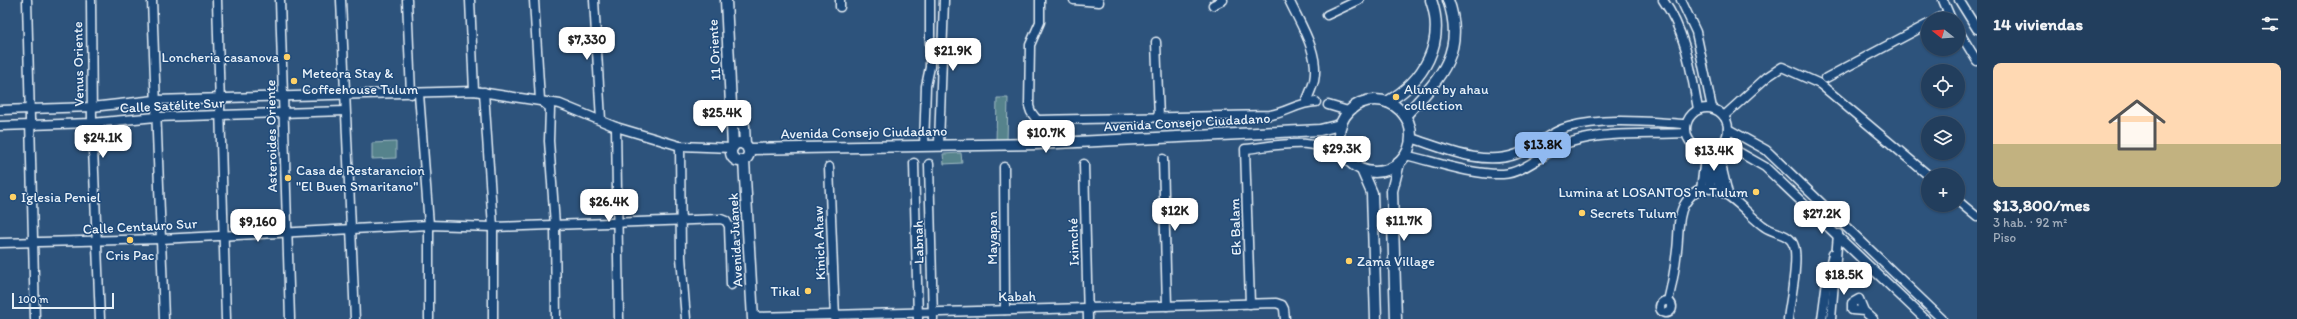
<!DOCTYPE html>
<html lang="es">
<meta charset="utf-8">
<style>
body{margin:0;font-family:Itim,sans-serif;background:#2a4563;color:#f1f3f6;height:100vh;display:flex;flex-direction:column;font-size:15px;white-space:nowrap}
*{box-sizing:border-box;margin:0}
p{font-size:13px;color:#a2aebc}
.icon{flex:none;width:22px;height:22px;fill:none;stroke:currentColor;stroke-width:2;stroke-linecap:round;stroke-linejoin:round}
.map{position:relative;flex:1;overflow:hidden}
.panel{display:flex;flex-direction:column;background:#223e5d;width:320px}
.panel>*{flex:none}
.needle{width:26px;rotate:287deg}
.fabs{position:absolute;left:1921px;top:12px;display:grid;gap:8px}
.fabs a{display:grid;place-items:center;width:44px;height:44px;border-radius:50%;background:#223e5d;box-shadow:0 1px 3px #0004,0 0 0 1px #3f5772;font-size:20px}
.scale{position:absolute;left:12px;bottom:10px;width:102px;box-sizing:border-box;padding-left:4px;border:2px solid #e8f1f8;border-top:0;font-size:11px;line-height:14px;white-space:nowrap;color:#e8f1f8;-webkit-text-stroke:3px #1f4a7a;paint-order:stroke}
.price{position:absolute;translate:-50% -34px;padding:0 9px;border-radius:8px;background:#fff;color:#222;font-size:13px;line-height:26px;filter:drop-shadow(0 1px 2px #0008)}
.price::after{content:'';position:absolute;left:50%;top:24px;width:12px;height:9px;margin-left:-6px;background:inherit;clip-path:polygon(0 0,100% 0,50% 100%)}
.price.on{background:#90b9f0;color:#111}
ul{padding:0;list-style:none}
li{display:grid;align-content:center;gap:8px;height:212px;padding:0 16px}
li span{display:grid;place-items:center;height:124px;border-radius:8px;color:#555}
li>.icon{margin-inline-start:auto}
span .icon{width:72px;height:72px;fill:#fffc;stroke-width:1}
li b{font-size:17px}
h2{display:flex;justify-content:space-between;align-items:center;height:48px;padding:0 16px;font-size:17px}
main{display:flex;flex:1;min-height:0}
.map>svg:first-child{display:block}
.green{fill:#56838c;stroke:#9fbac2}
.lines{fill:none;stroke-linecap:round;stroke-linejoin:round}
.minor-casing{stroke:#e8f1f8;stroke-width:11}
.tertiary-casing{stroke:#e8f1f8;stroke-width:13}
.minor{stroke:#1f4a7a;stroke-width:8}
.tertiary{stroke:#1f4a7a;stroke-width:10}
.poi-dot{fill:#ffd166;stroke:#1f4a7a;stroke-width:1.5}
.labels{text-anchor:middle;stroke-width:3;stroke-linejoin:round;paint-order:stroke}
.street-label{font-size:14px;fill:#e8f1f8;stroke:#1f4a7a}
.poi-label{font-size:14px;fill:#e8f1f8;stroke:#1f4a7a;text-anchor:start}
</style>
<main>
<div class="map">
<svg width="1977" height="319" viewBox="0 0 1977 319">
<rect width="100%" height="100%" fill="#2d537c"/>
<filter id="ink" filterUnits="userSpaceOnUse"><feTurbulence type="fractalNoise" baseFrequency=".025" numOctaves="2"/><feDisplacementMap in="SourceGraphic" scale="8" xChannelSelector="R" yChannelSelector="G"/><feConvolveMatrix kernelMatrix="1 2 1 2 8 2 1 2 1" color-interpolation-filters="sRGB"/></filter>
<g filter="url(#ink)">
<g class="green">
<path d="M997 98H1008L1007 142H996Z"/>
<path d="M396 142V158L372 159V143Z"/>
<path d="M961 153 962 163 944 164 943 154Z"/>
</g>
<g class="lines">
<defs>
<g id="minor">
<path d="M27 0 35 319"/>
<path d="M91 0 92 123 100 319"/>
<path d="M152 0 164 319"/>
<path d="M217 0 226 319"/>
<path d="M280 0 290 319"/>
<path d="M341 0 355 319"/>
<path d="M407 0 411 94"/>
<path d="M470 0 474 91"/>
<path d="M534 0 540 100 550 108 549 141 555 225 556 319"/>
<path d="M594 0 601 120"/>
<path d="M1074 0 1099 2"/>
<path d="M1289 0C1300 24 1320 53 1314 81 1312 88 1309 95 1306 102"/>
<path d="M1663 0C1686 32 1691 71 1698 109"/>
<path d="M1681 0 1696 32 1712 108"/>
<path d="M1943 0 1951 19"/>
<path d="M1959 0 1977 29"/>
<path d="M1213 5 1223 0"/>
<path d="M840 7V0"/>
<path d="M1327 15 1359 0"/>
<path d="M1937 19 1948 13"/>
<path d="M1958 30 1977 61"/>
<path d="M1156 42 1159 118"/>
<path d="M1826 78 1928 24"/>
<path d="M484 92 493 227V319"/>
<path d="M419 94 429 225V319"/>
<path d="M1328 105 1348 111"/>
<circle cx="1707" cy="129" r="21"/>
<path d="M0 110 92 107 155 100 474 91 560 104 616 127 680 146 732 148"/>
<path d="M1724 116 1767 77 1782 67 1820 84 1928 175"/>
<path d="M1037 120 1270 115C1286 113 1299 102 1316 102"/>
<path d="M0 126 92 123 156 117 345 111"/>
<path d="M616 127 619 319"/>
<path d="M1728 129 1766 150 1942 319"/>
<path d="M1411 138C1443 148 1483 167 1517 154 1535 147 1549 132 1568 127 1605 117 1648 122 1686 124"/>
<path d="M1723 143 1765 167 1925 319"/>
<path d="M939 144 944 0"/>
<path d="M1036 144 1037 120 1031 112 1029 106 1030 45 1040 22V0"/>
<path d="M680 146 681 257 686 319"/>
<path d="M924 146 926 86 930 67V0"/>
<path d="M1717 148 1728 194"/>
<path d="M1405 155C1436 162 1471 175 1503 174 1525 173 1549 148 1571 142 1607 131 1649 135 1686 133"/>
<path d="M1163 159 1167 306"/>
<path d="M1715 159 1719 190"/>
<path d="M914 163 918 319"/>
<path d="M929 164 933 319"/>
<path d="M1084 164 1088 319"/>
<path d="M829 167 835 318"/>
<path d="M1004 167 1005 310"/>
<path d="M1710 189V159"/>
<path d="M1701 190 1706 150"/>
<path d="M1958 201 1977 217"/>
<path d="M0 243 161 239 429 225 493 227 721 219 726 221 729 226 731 285"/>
<circle cx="1666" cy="307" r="6"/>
<path d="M1668 301C1672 285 1675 268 1677 250 1679 236 1677 218 1684 205 1710 161 1743 213 1765 227 1775 234 1790 233 1794 246 1799 261 1790 302 1788 319"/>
<path d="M1250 304 1245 149C1283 145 1310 136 1345 157"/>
<path d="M1864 311 1852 310V303L1859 299 1864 311 1873 319"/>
<path d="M753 317 1276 303 1282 305 1284 309 1285 319"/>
<path d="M1822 319 1828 273 1833 254"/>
<path d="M1831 319 1838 234"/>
</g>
<g id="tertiary">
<path d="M726 0 733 147"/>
<circle cx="1375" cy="136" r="36"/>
<path d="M1387 102C1424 81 1446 43 1431 0"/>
<path d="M1405 116C1438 80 1467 53 1448 0"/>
<path d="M732 121 744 126 745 145"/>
<circle cx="740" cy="152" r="9"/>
<path d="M748 149 1036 144 1320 130 1340 125"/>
<path d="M744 160 753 319"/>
<path d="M1362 170 1372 193 1376 319"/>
<path d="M1396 319 1392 191 1399 163"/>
</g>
</defs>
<use href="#minor" class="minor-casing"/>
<use href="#tertiary" class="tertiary-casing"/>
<use href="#minor" class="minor"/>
<use href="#tertiary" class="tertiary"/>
</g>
</g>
<g class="poi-dot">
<circle cx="287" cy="57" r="4"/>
<circle cx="294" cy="81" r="4"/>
<circle cx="1396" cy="97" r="4"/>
<circle cx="288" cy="178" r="4"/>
<circle cx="1756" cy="192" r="4"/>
<circle cx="13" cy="197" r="4"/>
<circle cx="1582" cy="213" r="4"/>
<circle cx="130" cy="240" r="4"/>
<circle cx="1349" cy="261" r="4"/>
<circle cx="808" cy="291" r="4"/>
</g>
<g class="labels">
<g class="street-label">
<text transform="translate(714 50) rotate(-93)" y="5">11 Oriente</text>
<text transform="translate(78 64) rotate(-91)" y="5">Venus Oriente</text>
<text transform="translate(172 105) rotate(-3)" y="5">Calle Satélite Sur</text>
<text transform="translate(1187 122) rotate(-3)" y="5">Avenida Consejo Ciudadano</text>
<text transform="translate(864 132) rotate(-1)" y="5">Avenida Consejo Ciudadano</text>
<text transform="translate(271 136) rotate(-91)" y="5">Asteroides Oriente</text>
<text transform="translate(140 226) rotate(-3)" y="5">Calle Centauro Sur</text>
<text transform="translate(1235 227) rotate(-92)" y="5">Ek Balam</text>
<text transform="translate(992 238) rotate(-90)" y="5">Mayapan</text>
<text transform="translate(735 240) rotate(-93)" y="5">Avenida Juanek</text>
<text transform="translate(918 242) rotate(-91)" y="5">Labnah</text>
<text transform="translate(1073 242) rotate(-92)" y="5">Iximché</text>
<text transform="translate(819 243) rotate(-92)" y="5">Kinich Ahaw</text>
<text transform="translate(1017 296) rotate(-1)" y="5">Kabah</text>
</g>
<g class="poi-label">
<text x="279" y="62" text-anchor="end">Loncheria casanova</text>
<text x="302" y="78">Meteora Stay &amp;<tspan x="302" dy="16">Coffeehouse Tulum</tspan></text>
<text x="1404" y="94">Aluna by ahau<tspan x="1404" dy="16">collection</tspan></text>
<text x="296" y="175">Casa de Restarancion<tspan x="296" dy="16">"El Buen Smaritano"</tspan></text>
<text x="1748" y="197" text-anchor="end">Lumina at LOSANTOS in Tulum</text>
<text x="21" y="202">Iglesia Peniel</text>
<text x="1590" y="218">Secrets Tulum</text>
<text x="130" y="260" text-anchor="middle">Cris Pac</text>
<text x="1357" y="266">Zama Village</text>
<text x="800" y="296" text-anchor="end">Tikal</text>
</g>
</g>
</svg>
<div class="fabs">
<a><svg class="needle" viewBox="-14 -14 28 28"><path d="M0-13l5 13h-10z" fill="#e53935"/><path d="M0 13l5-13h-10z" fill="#a2aebc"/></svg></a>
<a><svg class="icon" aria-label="locate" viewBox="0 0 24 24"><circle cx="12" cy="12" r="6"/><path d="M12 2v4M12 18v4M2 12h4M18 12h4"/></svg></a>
<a><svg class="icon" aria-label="layers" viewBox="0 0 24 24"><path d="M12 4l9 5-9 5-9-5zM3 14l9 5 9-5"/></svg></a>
<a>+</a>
</div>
<div class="scale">100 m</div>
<b class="price" style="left:587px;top:61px">$7,330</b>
<b class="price" style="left:953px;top:72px">$21.9K</b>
<b class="price" style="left:722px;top:134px">$25.4K</b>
<b class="price" style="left:1046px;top:154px">$10.7K</b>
<b class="price" style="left:103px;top:159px">$24.1K</b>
<b class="price on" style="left:1543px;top:166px">$13.8K</b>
<b class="price" style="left:1342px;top:170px">$29.3K</b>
<b class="price" style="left:1714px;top:172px">$13.4K</b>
<b class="price" style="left:609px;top:223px">$26.4K</b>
<b class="price" style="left:1175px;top:232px">$12K</b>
<b class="price" style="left:1822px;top:235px">$27.2K</b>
<b class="price" style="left:1404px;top:242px">$11.7K</b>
<b class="price" style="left:258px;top:243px">$9,160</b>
<b class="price" style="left:1844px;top:296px">$18.5K</b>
</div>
<section class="panel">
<h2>14 viviendas<svg class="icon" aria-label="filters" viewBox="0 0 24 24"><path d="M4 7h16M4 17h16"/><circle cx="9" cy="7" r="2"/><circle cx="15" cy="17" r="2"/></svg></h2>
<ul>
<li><span style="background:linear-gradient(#ffd9b3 65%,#c2b280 0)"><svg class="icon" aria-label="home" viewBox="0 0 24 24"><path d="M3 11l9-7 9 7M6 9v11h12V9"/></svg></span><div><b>$13,800/mes</b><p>3 hab. · 92 m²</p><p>Piso</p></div></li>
</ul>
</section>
</main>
